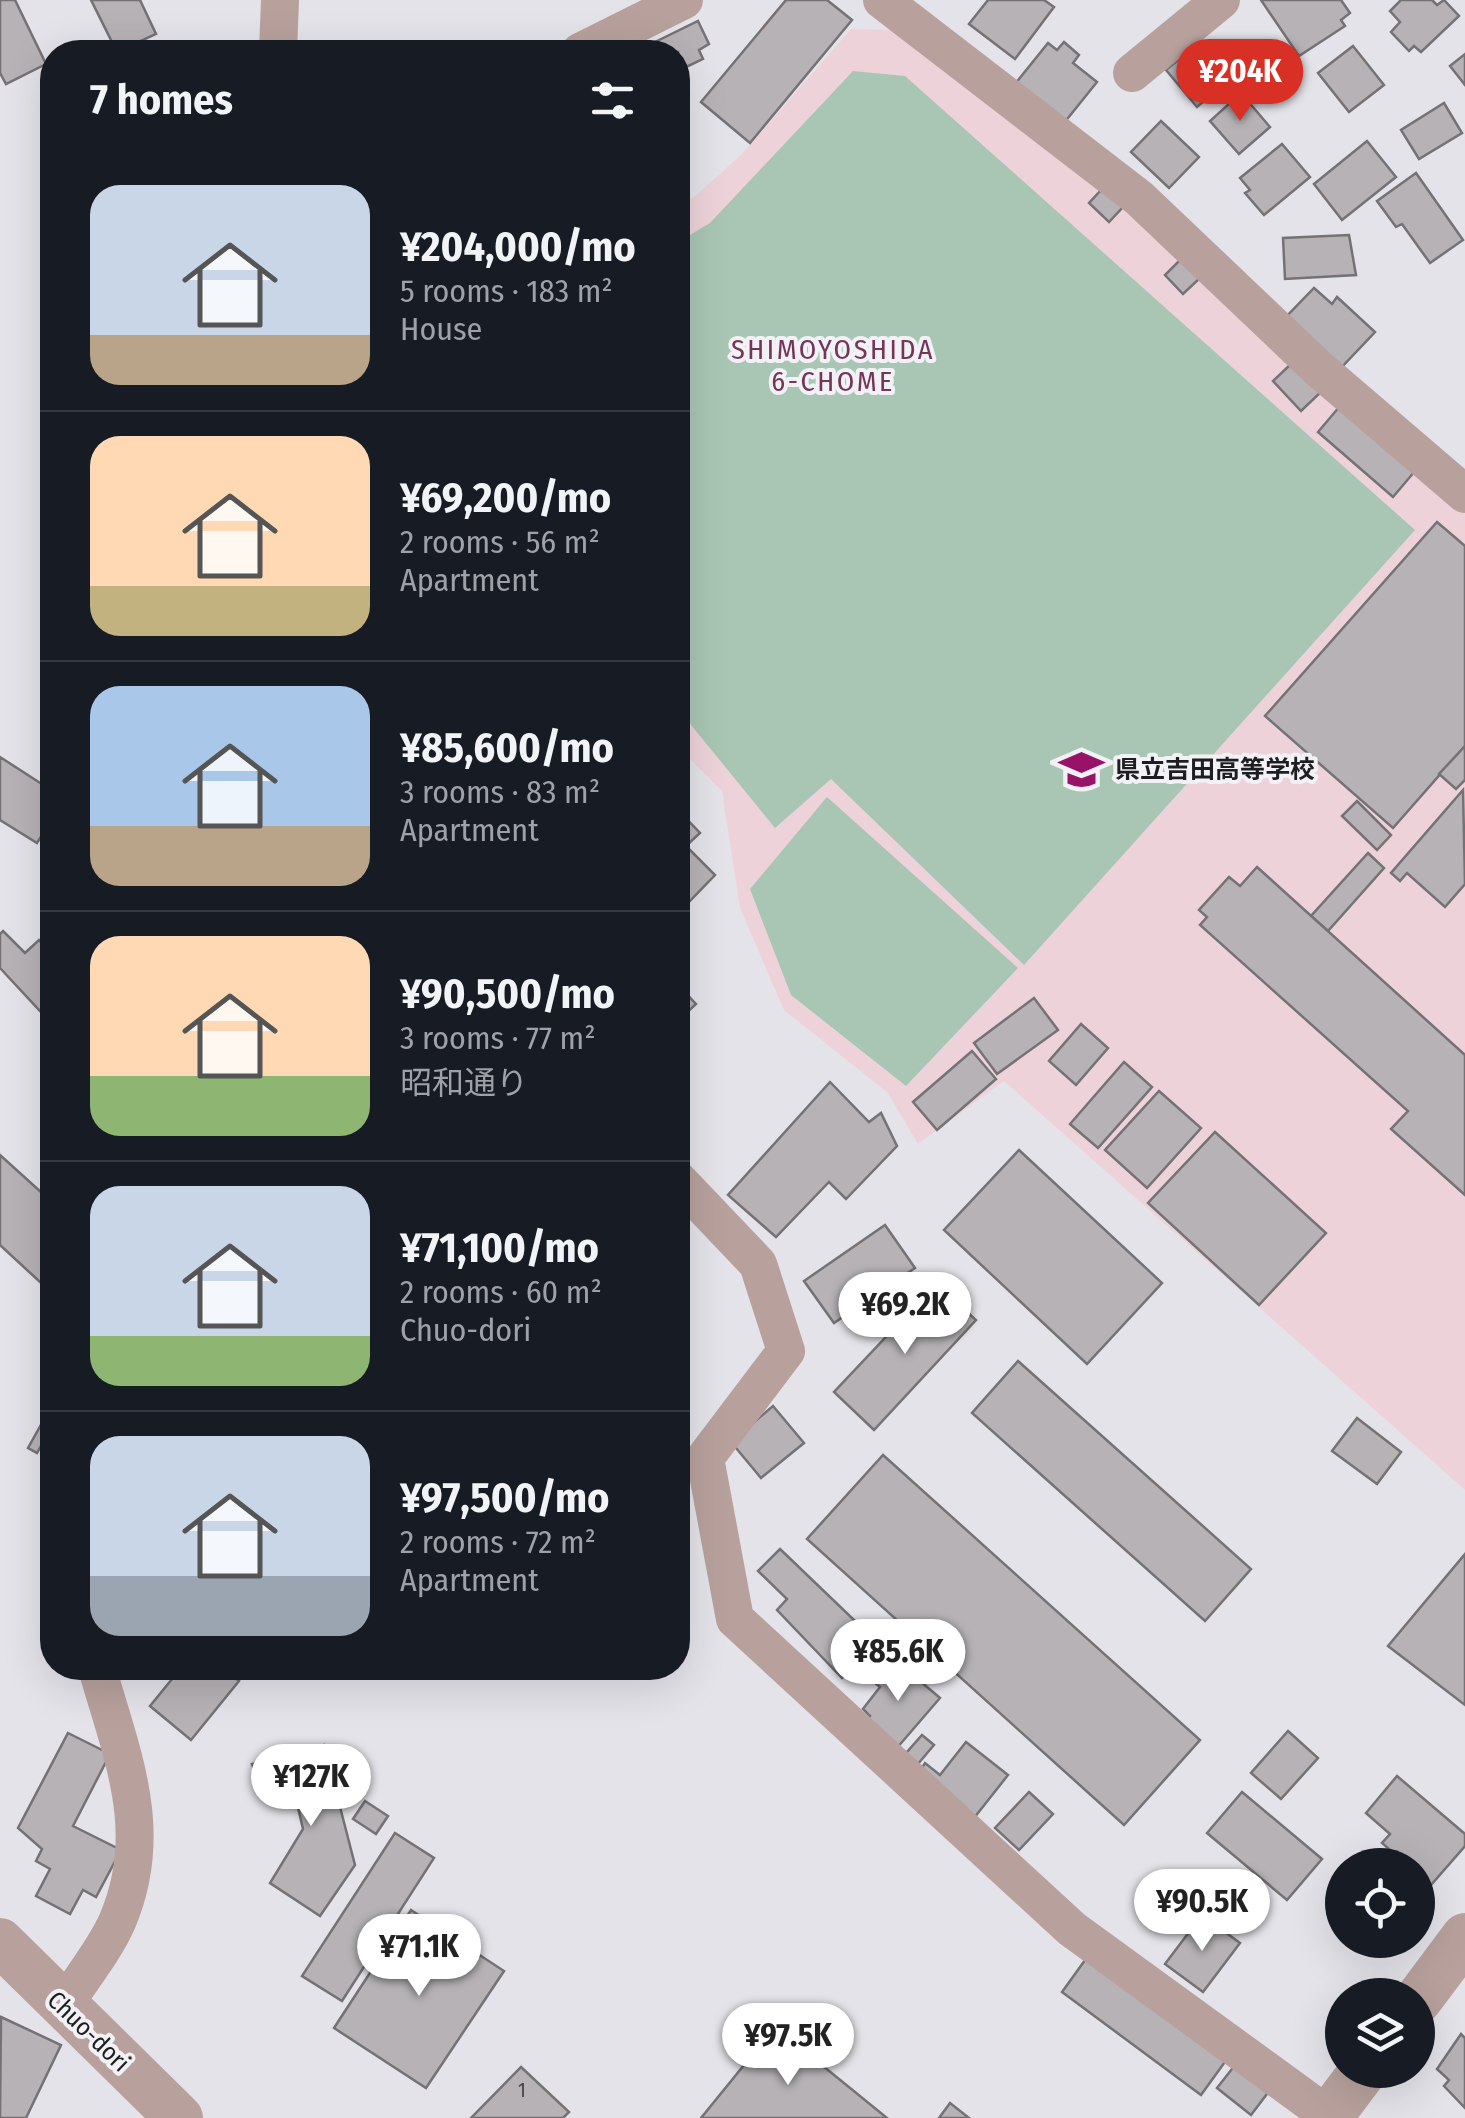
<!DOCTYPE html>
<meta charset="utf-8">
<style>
body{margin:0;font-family:"Fira Sans Condensed","Noto Sans JP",sans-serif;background:#20242c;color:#f1f3f6;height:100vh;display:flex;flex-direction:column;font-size:38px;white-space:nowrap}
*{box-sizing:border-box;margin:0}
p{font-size:32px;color:#9ea1a6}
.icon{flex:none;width:55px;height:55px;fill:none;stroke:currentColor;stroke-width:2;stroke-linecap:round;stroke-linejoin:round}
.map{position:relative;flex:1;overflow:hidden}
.panel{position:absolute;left:40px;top:40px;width:650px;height:1640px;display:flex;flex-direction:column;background:#171b24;border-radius:40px;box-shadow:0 10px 40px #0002}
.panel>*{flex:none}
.fabs{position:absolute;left:1325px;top:1848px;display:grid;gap:20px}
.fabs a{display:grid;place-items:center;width:110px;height:110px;border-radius:50%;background:#171b24;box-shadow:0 10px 40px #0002;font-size:50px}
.price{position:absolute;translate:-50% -85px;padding:0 22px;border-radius:35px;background:#fff;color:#222;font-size:32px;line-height:65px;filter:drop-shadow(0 2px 5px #0008)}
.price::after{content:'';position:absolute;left:50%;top:60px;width:30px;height:22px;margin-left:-15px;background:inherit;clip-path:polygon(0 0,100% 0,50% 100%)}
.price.on{background:#d93025;color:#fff}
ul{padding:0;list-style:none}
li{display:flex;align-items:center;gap:30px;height:250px;padding:0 50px}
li+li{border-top:2px solid #363941}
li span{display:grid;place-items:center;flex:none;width:280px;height:200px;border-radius:30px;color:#555}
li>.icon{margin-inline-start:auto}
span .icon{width:120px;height:120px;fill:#fffc;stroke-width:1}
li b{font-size:42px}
h2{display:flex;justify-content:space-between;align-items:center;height:120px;padding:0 50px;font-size:42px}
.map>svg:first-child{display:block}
.education{fill:#edd3d9}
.green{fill:#a8c6b3}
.building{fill:#b6b2b6;stroke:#757276;stroke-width:2.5}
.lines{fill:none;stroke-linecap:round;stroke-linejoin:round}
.minor{stroke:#b8a19d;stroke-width:38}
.tertiary{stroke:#b8a19d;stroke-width:48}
.labels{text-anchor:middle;stroke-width:8;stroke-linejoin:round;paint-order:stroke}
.number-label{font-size:20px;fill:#444346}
.poi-label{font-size:25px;font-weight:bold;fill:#1e1e20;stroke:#f1f1f6;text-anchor:start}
.street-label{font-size:25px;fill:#1e1e20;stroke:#f1f1f6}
.neighbourhood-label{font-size:28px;letter-spacing:2.5px;fill:#753557;stroke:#f1f1f6}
</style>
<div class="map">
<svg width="1465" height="2118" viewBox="0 0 1465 2118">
<rect width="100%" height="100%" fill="#e4e3e9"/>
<path class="education" d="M851 29 901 30 1107 187 1465 514V1490L1004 1081 918 1144 888 1093 784 1010 740 908 722 791 678 747V206L694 197 742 154Z"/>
<g class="green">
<path d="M853 71 905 76 1415 530 1024 965 831 779 775 828 678 709V242L710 223Z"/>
<path d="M827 797 1018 968 906 1086 791 995 750 889Z"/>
</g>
<g class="building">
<path d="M0 0H15L46 64 6 84 0 73Z"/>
<path d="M91 0H140L156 34 117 52Z"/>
<path d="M786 0H827L852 20 750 143 701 102Z"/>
<path d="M988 0H1044L1054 7 1015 59 969 24Z"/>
<path d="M1261 0H1341L1350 13 1341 20 1345 26 1299 56Z"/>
<path d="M1401 0H1432L1437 5 1444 0 1459 16 1421 52 1414 46 1409 51 1391 32 1400 22 1390 11Z"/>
<path d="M698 21 709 44 699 50 703 59 678 71V52H657L653 43Z"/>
<path d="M1064 42 1079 55 1073 63 1097 82 1064 123 1015 84 1048 43 1057 50Z"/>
<path d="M1199 43 1229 80 1197 107 1166 70Z"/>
<path d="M1353 46 1384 85 1349 112 1318 73Z"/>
<path d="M1465 54V85L1450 66Z"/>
<path d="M1241 93 1270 127 1239 154 1210 121Z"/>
<path d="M1444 103 1462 133 1419 159 1401 130Z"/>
<path d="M1161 121 1199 157 1169 188 1131 152Z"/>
<path d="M1367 141 1396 177 1342 220 1314 184Z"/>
<path d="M1282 144 1310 177 1264 215 1245 193 1250 190 1240 178Z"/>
<path d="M1416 173 1463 240 1430 263 1402 224 1396 227 1377 201Z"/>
<path d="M1103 188 1123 207 1109 222 1089 203Z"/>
<path d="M1349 235 1356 275 1285 279 1283 238Z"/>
<path d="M1181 259 1200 278 1183 294 1165 275Z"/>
<path d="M1314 288 1332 304 1337 297 1375 332 1339 370 1284 319Z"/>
<path d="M1293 362 1321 392 1301 411 1273 381Z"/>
<path d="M1340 406 1415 471 1393 497 1318 432Z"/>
<path d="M1437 522 1465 546V746L1393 828 1265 716Z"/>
<path d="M1465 746V780L1456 789 1439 774Z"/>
<path d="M0 757 48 788 43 795 52 801V819L37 843 0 820Z"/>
<path d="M1463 790 1465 884 1445 907 1407 873 1400 881 1391 873Z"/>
<path d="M1357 801 1391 835 1377 850 1342 816Z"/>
<path d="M678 810 700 833 686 846 715 875 688 903 678 892Z"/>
<path d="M1368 853 1384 868 1328 931 1311 916Z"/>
<path d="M1257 867 1465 1055V1195L1391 1129 1408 1111 1200 925 1207 917 1199 910 1229 877 1240 886Z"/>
<path d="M3 931 25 953 39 940 52 955V1024L0 968V934Z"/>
<path d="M678 985 696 1004 678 1021Z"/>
<path d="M1034 998 1058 1030 997 1074 974 1043Z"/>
<path d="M1081 1024 1108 1048 1076 1085 1049 1061Z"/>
<path d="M972 1051 996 1079 937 1130 913 1102Z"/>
<path d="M1124 1062 1152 1087 1098 1148 1070 1124Z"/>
<path d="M830 1082 869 1122 881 1113 897 1146 846 1199 829 1182 776 1237 728 1195Z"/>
<path d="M1159 1091 1201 1128 1147 1188 1105 1150Z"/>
<path d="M1215 1132 1326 1233 1259 1305 1148 1203Z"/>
<path d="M1019 1150 1162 1283 1087 1364 944 1230Z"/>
<path d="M0 1155 52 1202V1268L40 1282 0 1245Z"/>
<path d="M885 1225 915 1268 834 1323 804 1281Z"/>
<path d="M936 1284 976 1320 874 1430 834 1392Z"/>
<path d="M1018 1361 1251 1569 1205 1621 972 1413Z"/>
<path d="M52 1405V1426L37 1453 28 1448Z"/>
<path d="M773 1406 804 1443 761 1478 731 1442Z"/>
<path d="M1357 1418 1401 1452 1377 1484 1332 1451Z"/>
<path d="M883 1455 1200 1740 1124 1825 807 1539Z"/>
<path d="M780 1549 877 1642 842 1678 777 1610 787 1599 758 1571Z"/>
<path d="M1465 1554V1705L1388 1646Z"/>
<path d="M894 1659 940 1698 896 1749 865 1722 870 1716 863 1709 880 1687 874 1682Z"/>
<path d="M181 1668H222L239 1681 191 1740 150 1706Z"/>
<path d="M1288 1731 1318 1758 1281 1799 1251 1773Z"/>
<path d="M68 1733 110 1754 73 1826 121 1850 96 1897 83 1890 70 1914 36 1896 50 1869 36 1861 42 1849 18 1828Z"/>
<path d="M922 1735 934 1745 912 1771 900 1760Z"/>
<path d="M966 1742 1008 1775 974 1818 918 1774 925 1763 940 1775Z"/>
<path d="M324 1745 355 1865 320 1916 270 1883 303 1829 292 1781 261 1789 252 1764Z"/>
<path d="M1397 1776 1465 1834V1846L1431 1885 1418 1874V1865H1407L1382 1843 1390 1834 1366 1813Z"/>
<path d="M1029 1792 1053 1814 1019 1850 995 1828Z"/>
<path d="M1242 1792 1322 1859 1287 1900 1207 1833Z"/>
<path d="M365 1801 388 1816 376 1834 353 1819Z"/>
<path d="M395 1833 434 1858 342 2001 302 1976Z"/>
<path d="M411 1910 504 1971 426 2088 334 2028Z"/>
<path d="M1202 1915 1240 1943 1203 1992 1165 1964Z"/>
<path d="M1088 1956 1227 2059 1201 2095 1062 1992Z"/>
<path d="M1 2017 61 2045 26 2118H0Z"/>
<path d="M775 2027 887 2118H701Z"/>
<path d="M1461 2034 1465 2038V2108L1444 2086 1449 2080 1437 2069Z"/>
<path d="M1239 2060 1273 2086 1251 2115 1217 2088Z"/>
<path d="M521 2067 569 2112 563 2118H471Z"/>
<path d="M950 2103 969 2118H939Z"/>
</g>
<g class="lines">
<g class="minor">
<path d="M882 0 1139 198 1319 369 1465 494"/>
<path d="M278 52 280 0"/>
<path d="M580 52 684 0"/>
<path d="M1132 73 1221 0"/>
<path d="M678 1180 758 1264 786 1351 705 1458 735 1619 1072 1929 1329 2116"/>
<path d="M63 2007C80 1980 104 1951 117 1922 156 1832 122 1756 97 1668"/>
</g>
<g class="tertiary">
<path d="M0 1942 179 2118"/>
<path d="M1418 2000 1465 1937"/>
<path d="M1328 2118 1364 2070"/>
</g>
</g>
<defs>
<symbol id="school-bare" viewBox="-9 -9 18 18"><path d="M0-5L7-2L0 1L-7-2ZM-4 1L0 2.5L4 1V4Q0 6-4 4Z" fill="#981368" stroke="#f1f1f6" stroke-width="2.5" paint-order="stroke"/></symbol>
</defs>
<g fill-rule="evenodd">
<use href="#school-bare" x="1050" y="738" width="63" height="63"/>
</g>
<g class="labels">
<g class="number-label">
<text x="522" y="2097">1</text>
</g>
<g class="poi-label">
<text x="1115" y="778">県立吉田高等学校</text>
</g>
<g class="street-label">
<text transform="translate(89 2031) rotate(44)" y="9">Chuo-dori</text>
</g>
<g class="neighbourhood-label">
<text x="833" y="359">SHIMOYOSHIDA<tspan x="833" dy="32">6-CHOME</tspan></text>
</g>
</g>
</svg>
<div class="fabs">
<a><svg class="icon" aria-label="locate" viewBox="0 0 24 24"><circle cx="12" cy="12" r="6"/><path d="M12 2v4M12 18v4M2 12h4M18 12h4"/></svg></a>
<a><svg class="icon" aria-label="layers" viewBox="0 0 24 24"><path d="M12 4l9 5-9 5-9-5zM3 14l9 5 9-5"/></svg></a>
</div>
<b class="price on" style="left:1240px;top:124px">¥204K</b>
<b class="price" style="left:905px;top:1357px">¥69.2K</b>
<b class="price" style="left:898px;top:1704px">¥85.6K</b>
<b class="price" style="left:311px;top:1829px">¥127K</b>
<b class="price" style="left:1202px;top:1954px">¥90.5K</b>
<b class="price" style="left:419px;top:1999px">¥71.1K</b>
<b class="price" style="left:788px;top:2088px">¥97.5K</b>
<section class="panel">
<h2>7 homes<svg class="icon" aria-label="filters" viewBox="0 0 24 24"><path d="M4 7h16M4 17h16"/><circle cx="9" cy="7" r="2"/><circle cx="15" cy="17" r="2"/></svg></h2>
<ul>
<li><span style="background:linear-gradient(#c9d6e8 75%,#b9a48a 0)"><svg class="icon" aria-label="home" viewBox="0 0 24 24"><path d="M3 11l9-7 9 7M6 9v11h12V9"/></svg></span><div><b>¥204,000/mo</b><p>5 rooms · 183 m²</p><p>House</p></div></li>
<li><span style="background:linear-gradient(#ffd9b3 75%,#c2b280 0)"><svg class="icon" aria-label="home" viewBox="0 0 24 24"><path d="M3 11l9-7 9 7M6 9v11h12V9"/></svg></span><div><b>¥69,200/mo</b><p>2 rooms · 56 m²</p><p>Apartment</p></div></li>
<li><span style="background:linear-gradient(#a9c7e8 70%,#b9a48a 0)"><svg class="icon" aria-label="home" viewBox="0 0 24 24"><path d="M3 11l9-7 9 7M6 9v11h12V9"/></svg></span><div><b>¥85,600/mo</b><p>3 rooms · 83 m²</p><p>Apartment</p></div></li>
<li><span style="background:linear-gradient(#ffd9b3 70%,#8fb573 0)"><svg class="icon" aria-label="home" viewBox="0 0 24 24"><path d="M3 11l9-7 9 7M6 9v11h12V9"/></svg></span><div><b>¥90,500/mo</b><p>3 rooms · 77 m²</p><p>昭和通り</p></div></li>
<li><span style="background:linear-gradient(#c9d6e8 75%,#8fb573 0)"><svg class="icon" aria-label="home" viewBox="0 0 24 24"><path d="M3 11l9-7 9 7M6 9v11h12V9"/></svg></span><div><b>¥71,100/mo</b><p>2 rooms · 60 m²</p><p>Chuo-dori</p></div></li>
<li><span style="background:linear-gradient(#c9d6e8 70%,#9aa5b1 0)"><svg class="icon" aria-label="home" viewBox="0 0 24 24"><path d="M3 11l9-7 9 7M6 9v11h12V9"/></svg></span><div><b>¥97,500/mo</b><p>2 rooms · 72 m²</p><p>Apartment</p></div></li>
</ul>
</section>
</div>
